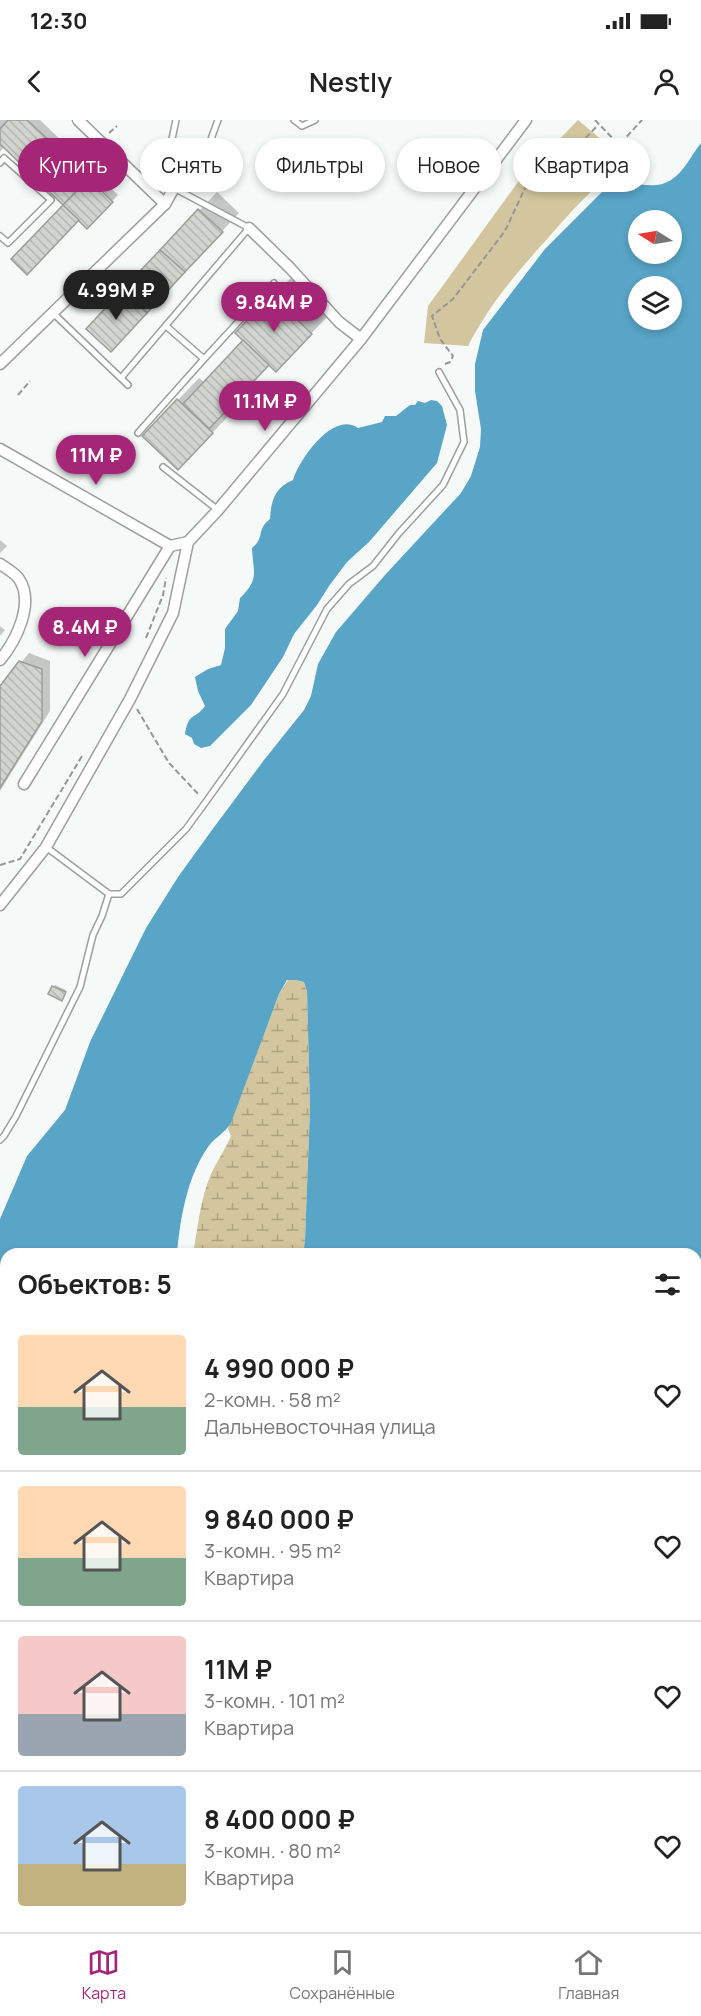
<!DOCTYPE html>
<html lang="ru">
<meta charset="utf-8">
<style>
body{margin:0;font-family:Manrope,sans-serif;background:#f6f6f6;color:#222;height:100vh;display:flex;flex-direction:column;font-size:22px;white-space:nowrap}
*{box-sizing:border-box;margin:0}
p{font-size:20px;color:#767676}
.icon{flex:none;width:33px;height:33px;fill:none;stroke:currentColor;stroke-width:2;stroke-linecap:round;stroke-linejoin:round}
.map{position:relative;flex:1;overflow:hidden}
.sheet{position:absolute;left:0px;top:1128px;width:702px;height:684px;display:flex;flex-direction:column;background:#fff;border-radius:18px 18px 0 0;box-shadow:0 3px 9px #0003}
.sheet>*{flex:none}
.top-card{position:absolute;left:18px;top:18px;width:666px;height:54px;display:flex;gap:12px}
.needle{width:39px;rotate:281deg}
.tools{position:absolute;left:628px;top:90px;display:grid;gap:12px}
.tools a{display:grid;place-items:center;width:54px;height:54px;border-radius:50%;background:#fff;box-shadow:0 3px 9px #0003;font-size:30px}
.price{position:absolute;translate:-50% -51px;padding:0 14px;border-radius:21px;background:#a52676;color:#fff;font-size:20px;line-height:39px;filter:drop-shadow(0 2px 3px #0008)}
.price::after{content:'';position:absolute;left:50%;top:36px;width:18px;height:14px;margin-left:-9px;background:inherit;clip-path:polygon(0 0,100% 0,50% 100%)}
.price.active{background:#222;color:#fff}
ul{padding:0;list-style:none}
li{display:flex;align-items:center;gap:18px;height:150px;padding:0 18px}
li+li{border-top:2px solid #e0e0e0}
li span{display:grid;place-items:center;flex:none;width:168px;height:120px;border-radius:6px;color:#555}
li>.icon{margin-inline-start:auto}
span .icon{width:72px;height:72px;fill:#fffc;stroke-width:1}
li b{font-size:26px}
h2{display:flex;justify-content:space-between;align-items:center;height:72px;padding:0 18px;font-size:26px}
.pill{padding:0 21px;border-radius:27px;background:#fff;box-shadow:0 3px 9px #0003;font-size:21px;line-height:54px}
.pill.active{background:#a52676;color:#fff}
.status{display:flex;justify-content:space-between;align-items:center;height:42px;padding:0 30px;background:#fff;direction:ltr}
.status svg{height:16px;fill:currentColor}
header{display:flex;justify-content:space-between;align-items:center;height:78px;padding:0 18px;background:#fff;font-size:27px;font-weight:600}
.menu{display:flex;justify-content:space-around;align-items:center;height:84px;border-top:2px solid #e0e0e0;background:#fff;font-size:16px;color:#767676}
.menu a{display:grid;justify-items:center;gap:3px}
.menu .active{color:#a52676}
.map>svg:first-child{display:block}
.wetland{fill:url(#wetland-marsh)}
.green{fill:#d3c69e}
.water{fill:#59a5c8;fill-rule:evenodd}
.shadow{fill:#0003}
.building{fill:url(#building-back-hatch);stroke:#9b9d99;stroke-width:1.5}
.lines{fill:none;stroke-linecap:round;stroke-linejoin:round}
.lane-casing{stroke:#9c9f9d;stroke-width:8}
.street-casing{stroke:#9c9f9d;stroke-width:13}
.path{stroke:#949795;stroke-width:2;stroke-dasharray:6 3;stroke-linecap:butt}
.lane{stroke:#fff;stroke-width:5}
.street{stroke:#fff;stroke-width:10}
</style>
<div class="status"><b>12:30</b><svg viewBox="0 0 49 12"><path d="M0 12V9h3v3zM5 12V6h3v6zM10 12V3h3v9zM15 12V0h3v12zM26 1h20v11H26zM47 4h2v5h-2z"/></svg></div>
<header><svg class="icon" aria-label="back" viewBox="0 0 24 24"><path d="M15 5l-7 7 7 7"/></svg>Nestly<svg class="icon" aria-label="person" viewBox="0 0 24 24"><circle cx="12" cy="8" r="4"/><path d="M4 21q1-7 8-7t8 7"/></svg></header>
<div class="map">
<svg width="701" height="1812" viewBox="0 0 701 1812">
<defs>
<pattern id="wetland-marsh" width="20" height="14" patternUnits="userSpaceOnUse" patternTransform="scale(1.5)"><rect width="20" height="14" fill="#d3c69e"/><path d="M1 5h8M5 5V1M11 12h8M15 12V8" fill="none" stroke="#aca282"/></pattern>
<pattern id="building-back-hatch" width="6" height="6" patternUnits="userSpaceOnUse" patternTransform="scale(1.5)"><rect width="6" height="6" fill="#d2d4d0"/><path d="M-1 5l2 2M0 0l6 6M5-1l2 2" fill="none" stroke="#b5b7b3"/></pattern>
</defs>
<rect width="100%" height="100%" fill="#f5f9f7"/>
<path class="wetland" d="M288 860H296L304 862 307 871 310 989 305 1120 303 1134H193C198 1108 200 1079 211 1054 217 1041 225 1030 231 1016L228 1009 279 874Z"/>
<path class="green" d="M578 0 629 43C596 62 573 90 548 118 517 152 489 185 468 226L424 223 428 186 518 62Z"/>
<g class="water">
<path d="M701 23V1812H0V1262L6 1260V1806H696V1134H303L305 1120 310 989 307 871 304 862 296 860H287L279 874 231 1003C225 1013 214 1018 208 1027 187 1057 180 1099 177 1134H6V1234L0 1227V1099L27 1036 65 990 90 922 146 808 178 757 212 710 264 640 304 590 311 576 318 544 336 512 385 455 461 373 471 356 480 327 481 309 475 271V244L483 210 545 129 606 68C628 54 649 74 671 60 684 52 692 34 701 23ZM639 100H672V134H639ZM639 166H672V200H639Z"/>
<path d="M431 280 437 281 442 286 447 305 437 343 369 422 347 442 329 466 317 485 294 514 283 537 251 585 210 626 201 628 194 624 192 618 185 614C189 591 194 601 205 586L198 571 195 557 208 549 221 545 225 528V509L238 491 240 478C260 459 253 452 252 428 265 418 256 410 270 399 271 381 275 367 293 360 299 340 333 290 358 308L382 302 385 296H396L410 285H415L418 281 425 283Z"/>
</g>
<g class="shadow">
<path d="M0 0H40L118 75 88 107 4 27 0 32Z"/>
<path d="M217 72 239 93 128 212 88 209Z"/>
<path d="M295 154 333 191 297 228 269 244 229 286 234 290 200 326 178 280 199 258 205 263 245 220 273 176Z"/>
<path d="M0 420 7 426 0 433Z"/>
<path d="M0 506 5 510 0 516Z"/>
<path d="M29 533 50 541V591L0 671V568Z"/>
<path d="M55 865 66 870 63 877 50 874Z"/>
</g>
<g class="building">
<path d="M8 0H27L54 25 28 51 0 24V9Z"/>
<path d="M54 25 89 59 63 85 28 51Z"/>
<path d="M89 59 113 82 87 109 63 85Z"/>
<path d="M63 85 79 100 27 155 11 139Z"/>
<path d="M198 89 223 112 185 152 160 130Z"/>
<path d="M160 130 185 152 147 193 122 170Z"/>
<path d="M122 170 147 193 111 232 86 209Z"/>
<path d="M272 175 312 214 276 252 235 213Z"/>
<path d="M243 220 269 245 209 309 183 284Z"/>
<path d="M177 279 213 313 178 350 142 316Z"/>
<path d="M19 541 42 549V601L0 668V566Z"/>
<path d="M52 866 66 872 62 881 48 874Z"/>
</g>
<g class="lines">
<defs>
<g id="lane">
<path d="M294 0 302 6 315 0"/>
<path d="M0 43 4 38 51 80 8 123 0 116"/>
<path d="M174 68 199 52 218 0"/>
<path d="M53 193 128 265"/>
<path d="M166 206 204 239 274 163"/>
<path d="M121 258 249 108 174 68 168 38 176 0"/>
<path d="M138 313 204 239"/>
<path d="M163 347 218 390"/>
<path d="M46 727 109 774H121L186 709 205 683 283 574 327 489 349 464 373 446 399 413 443 365 464 322 460 290 439 252"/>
<path d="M0 1020 4 1016 16 996 80 867 93 815 102 796 109 774"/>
</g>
<g id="street">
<path d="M78 0 165 84"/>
<path d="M249 108 290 148 339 202 361 219"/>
<path d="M0 244 165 84 174 68"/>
<path d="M0 329 170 426 188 422"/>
<path d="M0 444C6 448 15 453 19 459 35 483 16 521 0 540"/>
<path d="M24 664 170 426"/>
<path d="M0 785 46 727 130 579 173 493 188 422 218 390 361 219 526 0"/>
</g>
</defs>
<use href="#lane" class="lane-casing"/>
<use href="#street" class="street-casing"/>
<g class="path">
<path d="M595 0 619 25"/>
<path d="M109 13 117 6"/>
<path d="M567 71 619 25 642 0"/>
<path d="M445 244 450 242 453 236 440 219 432 196 453 179 505 111 525 68 541 60 565 40 598 5"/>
<path d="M18 275 30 261"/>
<path d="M146 518 163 475 166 458"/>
<path d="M137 589 169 643 200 676"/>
<path d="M0 745 20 739 82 636"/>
</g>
<use href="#lane" class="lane"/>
<use href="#street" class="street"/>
</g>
</svg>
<div class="tools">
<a><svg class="needle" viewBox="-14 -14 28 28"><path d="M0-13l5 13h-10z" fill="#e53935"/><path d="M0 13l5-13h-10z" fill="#767676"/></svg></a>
<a><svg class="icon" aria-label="layers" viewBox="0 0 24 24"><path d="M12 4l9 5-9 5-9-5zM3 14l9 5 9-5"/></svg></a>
</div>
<b class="price active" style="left:116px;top:201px">4.99M ₽</b>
<b class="price" style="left:274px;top:213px">9.84M ₽</b>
<b class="price" style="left:265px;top:312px">11.1M ₽</b>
<b class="price" style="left:96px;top:366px">11M ₽</b>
<b class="price" style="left:85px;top:538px">8.4M ₽</b>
<div class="top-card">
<a class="pill active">Купить</a>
<a class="pill">Снять</a>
<a class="pill">Фильтры</a>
<a class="pill">Новое</a>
<a class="pill">Квартира</a>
</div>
<section class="sheet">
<h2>Объектов: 5<svg class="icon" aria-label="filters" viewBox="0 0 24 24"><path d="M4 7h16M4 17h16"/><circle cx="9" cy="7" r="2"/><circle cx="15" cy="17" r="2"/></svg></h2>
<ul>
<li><span style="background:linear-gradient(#ffd9b3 60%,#7fa58c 0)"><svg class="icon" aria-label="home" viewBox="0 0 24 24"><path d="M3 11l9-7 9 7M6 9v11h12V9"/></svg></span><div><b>4 990 000 ₽</b><p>2-комн. · 58 m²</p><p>Дальневосточная улица</p></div><svg class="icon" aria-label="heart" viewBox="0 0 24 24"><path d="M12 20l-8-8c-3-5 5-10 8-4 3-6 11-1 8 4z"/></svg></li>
<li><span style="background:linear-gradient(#ffd9b3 60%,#7fa58c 0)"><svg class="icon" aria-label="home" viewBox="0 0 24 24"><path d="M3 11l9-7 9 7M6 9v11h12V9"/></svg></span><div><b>9 840 000 ₽</b><p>3-комн. · 95 m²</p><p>Квартира</p></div><svg class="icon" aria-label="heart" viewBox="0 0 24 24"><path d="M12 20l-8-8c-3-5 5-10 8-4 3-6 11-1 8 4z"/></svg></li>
<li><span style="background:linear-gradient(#f6c9c9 65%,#9aa5b1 0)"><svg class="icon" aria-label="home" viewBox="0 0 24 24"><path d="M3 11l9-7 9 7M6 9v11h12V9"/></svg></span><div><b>11M ₽</b><p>3-комн. · 101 m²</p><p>Квартира</p></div><svg class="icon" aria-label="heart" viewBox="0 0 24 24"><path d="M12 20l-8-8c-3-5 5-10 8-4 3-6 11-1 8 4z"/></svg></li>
<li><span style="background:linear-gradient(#a9c7e8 65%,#c2b280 0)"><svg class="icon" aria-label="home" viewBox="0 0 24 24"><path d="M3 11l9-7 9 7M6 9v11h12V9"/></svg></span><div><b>8 400 000 ₽</b><p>3-комн. · 80 m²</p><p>Квартира</p></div><svg class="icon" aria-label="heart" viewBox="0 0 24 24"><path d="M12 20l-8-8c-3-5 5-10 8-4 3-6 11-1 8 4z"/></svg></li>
</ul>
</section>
</div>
<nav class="menu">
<a class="active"><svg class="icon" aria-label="map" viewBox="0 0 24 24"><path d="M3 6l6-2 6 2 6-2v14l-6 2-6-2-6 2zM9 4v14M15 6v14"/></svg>Карта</a>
<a><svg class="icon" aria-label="saved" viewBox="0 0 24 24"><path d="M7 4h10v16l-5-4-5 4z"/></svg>Сохранённые</a>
<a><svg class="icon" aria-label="home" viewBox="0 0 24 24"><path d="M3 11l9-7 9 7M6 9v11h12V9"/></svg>Главная</a>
</nav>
